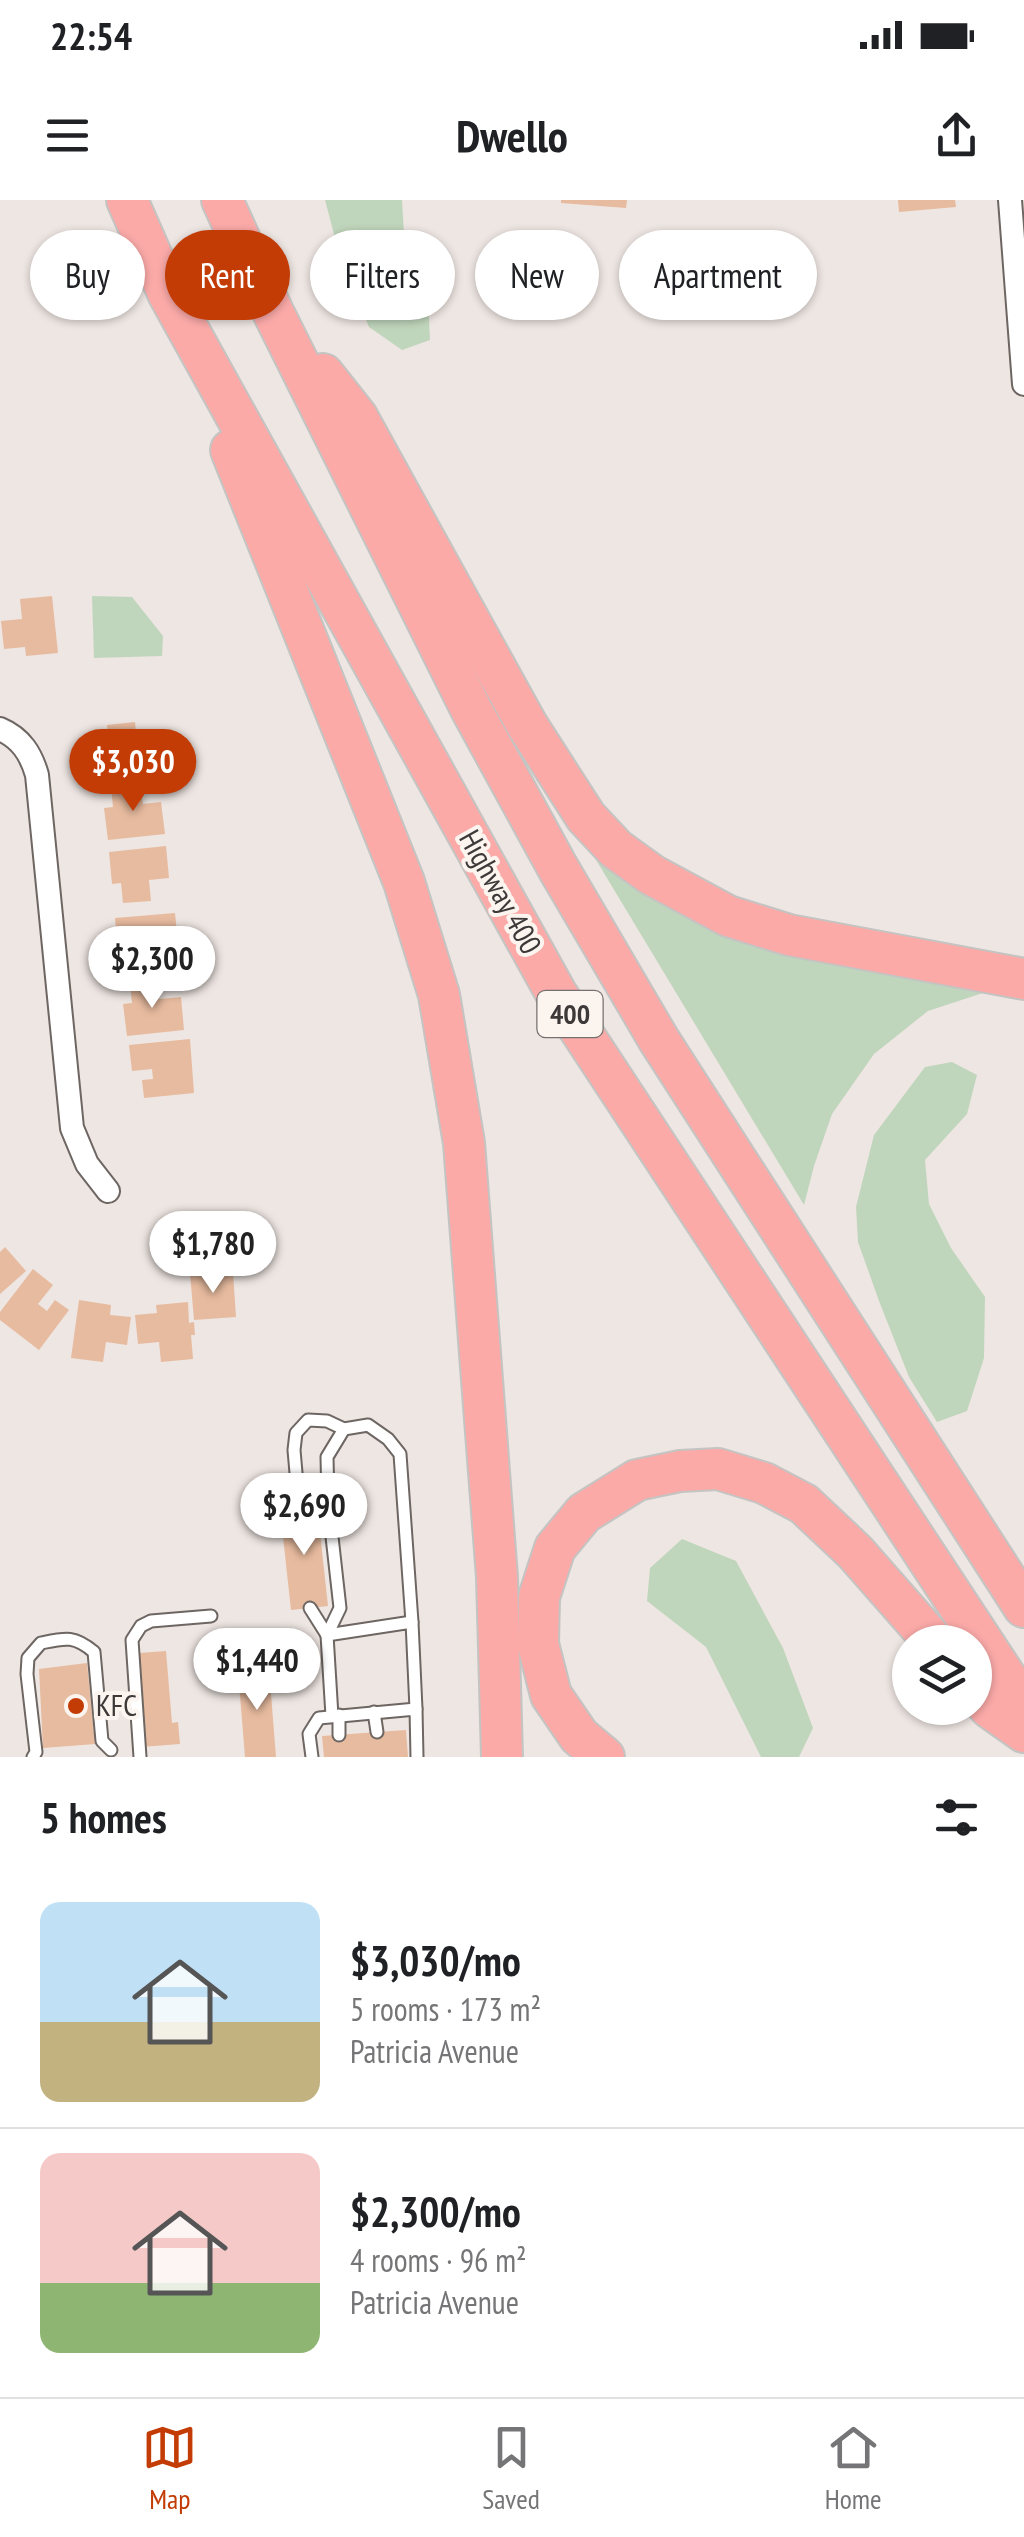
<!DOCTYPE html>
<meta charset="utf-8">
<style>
body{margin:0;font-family:"PT Sans Narrow",sans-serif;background:#f2f2f2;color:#202124;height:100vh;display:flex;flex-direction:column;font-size:38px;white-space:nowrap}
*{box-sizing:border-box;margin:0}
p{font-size:32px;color:#757577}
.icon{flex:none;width:55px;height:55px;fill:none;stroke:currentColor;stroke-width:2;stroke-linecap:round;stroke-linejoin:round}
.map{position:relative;height:1557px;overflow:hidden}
.drawer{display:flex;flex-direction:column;background:#fff;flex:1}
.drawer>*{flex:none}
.hud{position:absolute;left:30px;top:30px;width:965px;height:90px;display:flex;gap:20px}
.controls{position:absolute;left:892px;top:1425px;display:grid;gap:20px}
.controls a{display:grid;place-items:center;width:100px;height:100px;border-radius:50%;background:#fff;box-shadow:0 2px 8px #0004;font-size:50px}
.price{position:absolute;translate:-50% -85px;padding:0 22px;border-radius:35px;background:#fff;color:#222;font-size:32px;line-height:65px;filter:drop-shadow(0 2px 5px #0008)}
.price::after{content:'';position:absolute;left:50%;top:60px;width:30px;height:22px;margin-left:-15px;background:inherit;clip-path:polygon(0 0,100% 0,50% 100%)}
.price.active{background:#c33b05;color:#fff}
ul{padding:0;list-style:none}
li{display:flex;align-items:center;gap:30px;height:250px;padding:0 40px}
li+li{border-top:2px solid #e0e0e0}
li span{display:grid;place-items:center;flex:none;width:280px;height:200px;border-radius:20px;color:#555}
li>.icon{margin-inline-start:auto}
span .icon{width:120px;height:120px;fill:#fffc;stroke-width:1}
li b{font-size:42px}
h2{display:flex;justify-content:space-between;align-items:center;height:120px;padding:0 40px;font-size:42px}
.chip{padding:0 35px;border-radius:45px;background:#fff;box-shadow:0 2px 8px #0004;font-size:35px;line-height:90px}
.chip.active{background:#c33b05;color:#fff}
.status{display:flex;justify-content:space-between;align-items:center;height:70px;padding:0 50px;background:#fff;direction:ltr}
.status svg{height:28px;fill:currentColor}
header{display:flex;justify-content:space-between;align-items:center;height:130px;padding:0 40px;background:#fff;font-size:45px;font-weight:600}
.menu{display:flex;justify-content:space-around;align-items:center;height:140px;border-top:2px solid #e0e0e0;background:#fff;font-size:28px;color:#757577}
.menu a{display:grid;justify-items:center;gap:5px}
.menu .active{color:#c33b05}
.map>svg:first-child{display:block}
.green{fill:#c0d6bc}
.building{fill:#e7bb9f}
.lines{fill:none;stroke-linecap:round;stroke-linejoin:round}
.lane-casing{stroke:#6d6662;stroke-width:15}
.street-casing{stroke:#6d6662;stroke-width:26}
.highway-casing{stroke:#c4c4c3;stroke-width:44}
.lane{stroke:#fff;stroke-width:11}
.street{stroke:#fff;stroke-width:22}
.highway{stroke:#fbaaa8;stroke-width:40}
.poi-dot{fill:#c33b05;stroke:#fbf4ef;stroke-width:4}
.labels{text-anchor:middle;stroke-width:8;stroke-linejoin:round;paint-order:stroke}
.shield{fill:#fbf4ef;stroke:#75716f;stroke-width:2.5}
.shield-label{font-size:28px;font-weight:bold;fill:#3c3938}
.street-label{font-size:30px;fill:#3c3938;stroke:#fbf4ef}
.poi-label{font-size:30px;fill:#3c3938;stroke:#fbf4ef;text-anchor:start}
</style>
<div class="status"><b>22:54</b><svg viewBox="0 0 49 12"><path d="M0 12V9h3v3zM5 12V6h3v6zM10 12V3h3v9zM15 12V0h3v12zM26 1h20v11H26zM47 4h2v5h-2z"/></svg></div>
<header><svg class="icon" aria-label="menu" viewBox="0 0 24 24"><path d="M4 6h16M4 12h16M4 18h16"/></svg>Dwello<svg class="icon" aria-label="share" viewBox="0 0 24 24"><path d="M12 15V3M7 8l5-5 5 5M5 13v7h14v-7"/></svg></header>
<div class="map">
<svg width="1024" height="1557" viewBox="0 0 1024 1557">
<rect width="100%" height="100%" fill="#eee6e2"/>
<g class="green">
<path d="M325 0H402L404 34 425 33 430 140 402 150 369 127 340 57Z"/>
<path d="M92 396 132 397 163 436 162 456 94 458Z"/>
<path d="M587 645 986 792 928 811 874 854 832 914 814 966 804 1005Z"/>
<path d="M952 862 977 875 967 914 925 960 929 1004 951 1048 985 1097 984 1158 967 1211 937 1222 909 1177 879 1101 858 1042 856 1007 874 935 925 867Z"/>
<path d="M682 1339 736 1361 783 1448 813 1528 799 1557H761L706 1447 647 1401 650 1368Z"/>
</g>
<g class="building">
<path d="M561 0H627L626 8 561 3Z"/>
<path d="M898 0H955L956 7 899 12Z"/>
<path d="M52 396 58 453 26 456 25 447 4 449 1 421 22 419 20 399Z"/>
<path d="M135 522 137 544 157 542 160 574 103 579 100 548 109 547 107 525Z"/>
<path d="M140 583 143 604 161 602 165 634 108 640 104 608 113 607 111 586Z"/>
<path d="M166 646 169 678 149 680 151 701 123 703 121 683 112 684 109 652Z"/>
<path d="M175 713 177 733 187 732 188 751 178 752 179 767 131 771 129 753 137 752 136 742 117 744 115 718Z"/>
<path d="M158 779 159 799 181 797 184 830 127 836 123 804 132 803 130 782Z"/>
<path d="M190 839 194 893 144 898 142 880 153 879 152 869 132 871 129 845Z"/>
<path d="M5 1047 26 1071 0 1094V1052Z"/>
<path d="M33 1069 53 1085 38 1104 47 1111 55 1100 69 1110 39 1150 0 1120V1112Z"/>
<path d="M210 1071V1075L233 1073 236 1117 194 1120 190 1073Z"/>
<path d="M79 1100 111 1105 110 1115 131 1117 127 1145 106 1142 103 1162 71 1158Z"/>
<path d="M188 1102 189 1123 194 1122 195 1135H191L193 1159 161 1162 159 1142 138 1144 135 1115 157 1113 156 1105Z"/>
<path d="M317 1305 328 1406 291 1410 280 1309Z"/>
<path d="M166 1451 172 1523 178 1522 180 1544 141 1547 135 1472H140L139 1453Z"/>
<path d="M87 1463 95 1544 43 1548 39 1469Z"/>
<path d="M269 1469 276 1557H245L238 1471Z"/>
<path d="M406 1530 408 1557H324L322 1536Z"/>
</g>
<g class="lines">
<defs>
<g id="lane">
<path d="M299 1307 294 1250 296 1233 308 1220 327 1221 344 1229"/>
<path d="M310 1408 327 1435"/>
<path d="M327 1435 340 1408 328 1301 327 1257 344 1229 368 1225 388 1239 400 1254 412 1422"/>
<path d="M374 1512 377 1532"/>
<path d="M339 1515V1535"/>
<path d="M332 1516 327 1435 412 1422 416 1509"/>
<path d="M33 1557 36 1552 27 1474 28 1458 41 1443C65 1438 74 1435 94 1452L102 1541 111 1550"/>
<path d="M140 1557 132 1440 141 1426 151 1421 211 1416"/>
<path d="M312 1557 309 1534 319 1518 416 1509 417 1557"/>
</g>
<g id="street">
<path d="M1010 0 1024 184"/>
<path d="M0 529C21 538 31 554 37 575L72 928 87 964 108 991"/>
</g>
<g id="highway">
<path d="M127 0 168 93 556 793 1024 1505"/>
<path d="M222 0 273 112 471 509 558 668 659 840 1024 1407"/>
<path d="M323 174 357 217 527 525 586 617 616 649 652 675 728 716 789 735 1024 779"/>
<path d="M231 250 404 682 439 795 464 943 497 1377 502 1557"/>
<path d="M975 1491 990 1508 1024 1532"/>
<path d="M604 1557 579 1536 551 1495 538 1444 539 1397 555 1348 584 1313 637 1280 680 1271 718 1269 764 1283 804 1304 855 1352 934 1442"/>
</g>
</defs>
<use href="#lane" class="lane-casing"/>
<use href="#street" class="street-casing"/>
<use href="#highway" class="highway-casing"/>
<use href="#lane" class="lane"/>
<use href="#street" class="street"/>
<use href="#highway" class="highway"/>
</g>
<circle class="poi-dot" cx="76" cy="1506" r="10"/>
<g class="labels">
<rect class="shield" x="537.5" y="791" width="65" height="46" rx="8"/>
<g class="shield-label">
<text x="570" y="824">400</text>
</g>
<g class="street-label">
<text transform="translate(500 692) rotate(61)" y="10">Highway 400</text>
</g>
<g class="poi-label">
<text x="96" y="1516">KFC</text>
</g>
</g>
</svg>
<div class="controls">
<a><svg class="icon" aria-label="layers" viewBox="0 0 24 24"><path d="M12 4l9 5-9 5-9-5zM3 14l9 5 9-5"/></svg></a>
</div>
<b class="price active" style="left:133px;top:614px">$3,030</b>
<b class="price" style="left:152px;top:811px">$2,300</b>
<b class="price" style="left:213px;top:1096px">$1,780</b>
<b class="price" style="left:304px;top:1358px">$2,690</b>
<b class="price" style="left:257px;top:1513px">$1,440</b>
<div class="hud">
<a class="chip">Buy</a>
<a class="chip active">Rent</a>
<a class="chip">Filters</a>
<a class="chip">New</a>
<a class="chip">Apartment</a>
</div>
</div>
<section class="drawer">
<h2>5 homes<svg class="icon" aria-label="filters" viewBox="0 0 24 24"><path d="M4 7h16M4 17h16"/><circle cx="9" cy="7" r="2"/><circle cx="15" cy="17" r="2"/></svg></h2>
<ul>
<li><span style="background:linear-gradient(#bfe0f5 60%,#c2b280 0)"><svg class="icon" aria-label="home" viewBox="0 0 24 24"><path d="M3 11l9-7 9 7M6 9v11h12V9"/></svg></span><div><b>$3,030/mo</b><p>5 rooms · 173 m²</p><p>Patricia Avenue</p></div></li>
<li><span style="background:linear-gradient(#f6c9c9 65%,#8fb573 0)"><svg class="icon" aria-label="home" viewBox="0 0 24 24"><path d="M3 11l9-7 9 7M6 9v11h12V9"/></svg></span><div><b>$2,300/mo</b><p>4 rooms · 96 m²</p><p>Patricia Avenue</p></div></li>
</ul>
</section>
<nav class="menu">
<a class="active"><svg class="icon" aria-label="map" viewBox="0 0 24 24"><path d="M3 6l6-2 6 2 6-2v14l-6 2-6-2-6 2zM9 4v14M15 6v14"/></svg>Map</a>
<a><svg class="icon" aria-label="saved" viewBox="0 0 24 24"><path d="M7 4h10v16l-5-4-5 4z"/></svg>Saved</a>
<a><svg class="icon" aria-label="home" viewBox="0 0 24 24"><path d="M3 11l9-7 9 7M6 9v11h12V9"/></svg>Home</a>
</nav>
